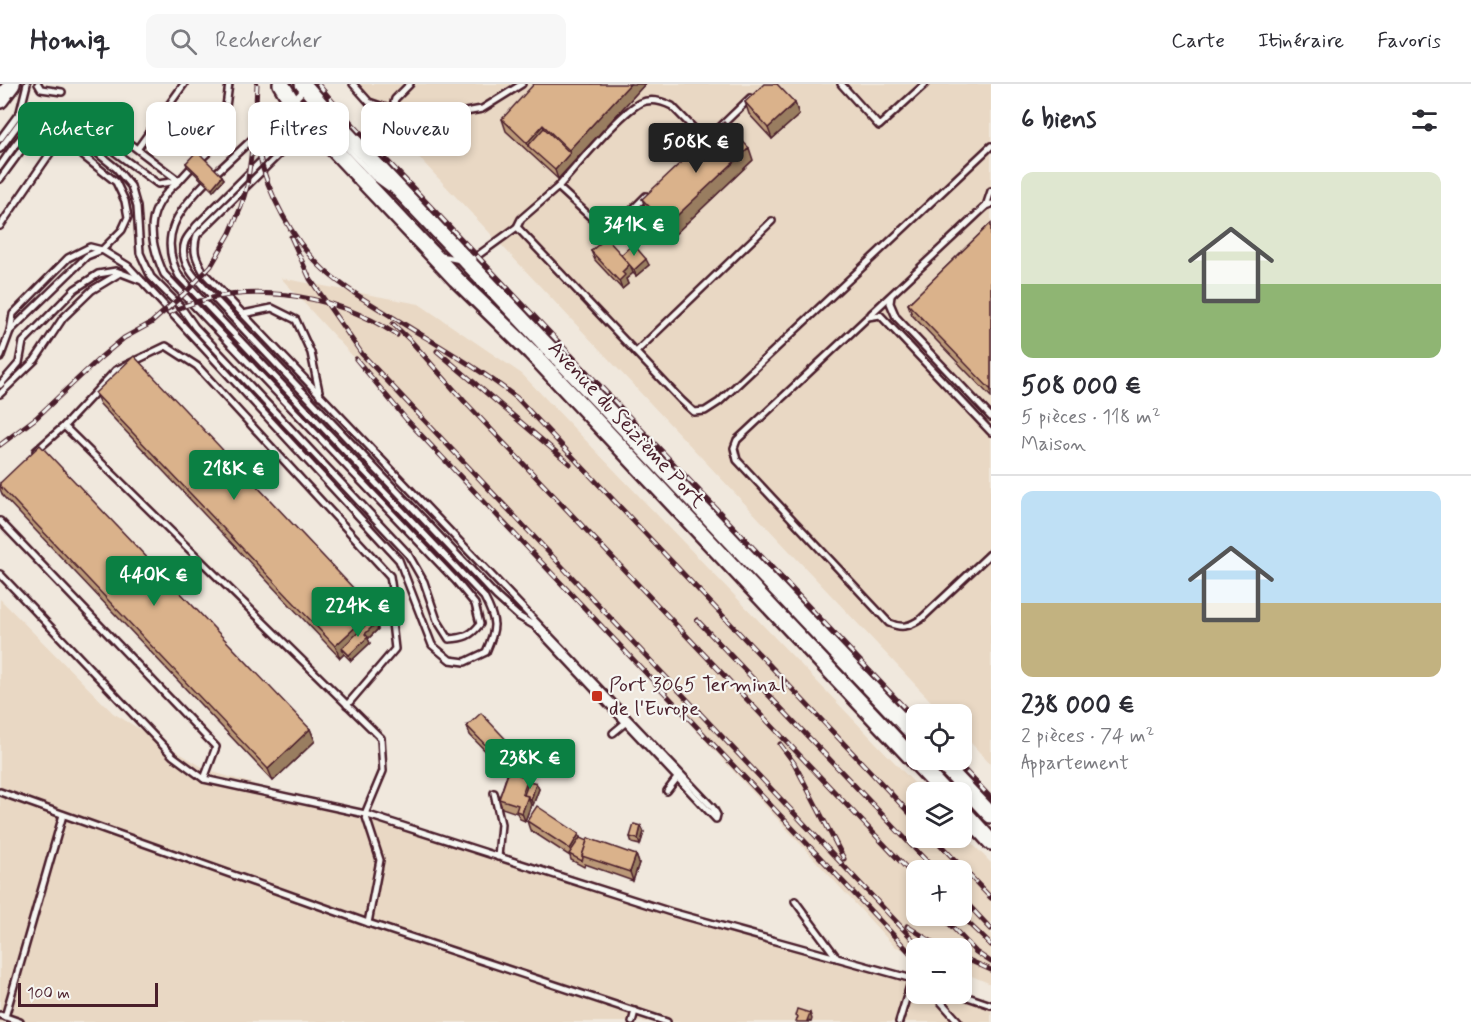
<!DOCTYPE html>
<html lang="fr">
<meta charset="utf-8">
<style>
body{margin:0;font-family:Mynerve,sans-serif;background:#f7f7f7;color:#2b2b33;height:100vh;display:flex;flex-direction:column;font-size:22px;white-space:nowrap}
*{box-sizing:border-box;margin:0}
p{font-size:20px;color:#7c7c81}
.icon{flex:none;width:33px;height:33px;fill:none;stroke:currentColor;stroke-width:2;stroke-linecap:round;stroke-linejoin:round}
.map{position:relative;flex:1;overflow:hidden}
.side{display:flex;flex-direction:column;background:#fff;width:480px}
.side>*{flex:none}
.guide{position:absolute;left:18px;top:18px;width:570px;height:54px;display:flex;gap:12px}
.buttons{position:absolute;left:906px;top:620px;display:grid;gap:12px}
.buttons a{display:grid;place-items:center;width:66px;height:66px;border-radius:12px;background:#fff;box-shadow:0 3px 9px #0003;font-size:30px}
.scale{position:absolute;left:18px;bottom:15px;width:140px;box-sizing:border-box;padding-left:6px;border:3px solid #4a1f2b;border-top:0;font-size:16px;line-height:21px;white-space:nowrap;color:#4a1f2b;-webkit-text-stroke:4px #f6f6f2;paint-order:stroke}
.price{position:absolute;translate:-50% -51px;padding:0 14px;border-radius:6px;background:#0b8043;color:#fff;font-size:20px;line-height:39px;filter:drop-shadow(0 2px 3px #0008)}
.price::after{content:'';position:absolute;left:50%;top:36px;width:18px;height:14px;margin-left:-9px;background:inherit;clip-path:polygon(0 0,100% 0,50% 100%)}
.price.selected{background:#222;color:#fff}
ul{padding:0;list-style:none}
li{display:grid;align-content:center;gap:12px;height:318px;padding:0 30px}
li+li{border-top:2px solid #e1e1e2}
li span{display:grid;place-items:center;height:186px;border-radius:12px;color:#555}
li>.icon{margin-inline-start:auto}
span .icon{width:108px;height:108px;fill:#fffc;stroke-width:1}
li b{font-size:26px}
h2{display:flex;justify-content:space-between;align-items:center;height:72px;padding:0 30px;font-size:26px}
.chip{padding:0 21px;border-radius:12px;background:#fff;box-shadow:0 3px 9px #0003;font-size:21px;line-height:54px}
.chip.selected{background:#0b8043;color:#fff}
header{display:flex;align-items:center;gap:36px;box-sizing:border-box;height:84px;padding:0 30px;background:#fff;border-bottom:2px solid #e1e1e2}
header strong{font-size:28px}
nav{display:flex;gap:33px;margin-inline-start:auto;font-size:21px}
.search{width:420px;height:54px;background:#f7f7f7;display:flex;align-items:center;gap:15px;box-sizing:border-box;padding:0 21px;border-radius:12px;color:#7c7c81;font-size:22px}
main{display:flex;flex:1;min-height:0}
.map>svg:first-child{display:block}
.built{fill:#e9d8c4;fill-rule:evenodd}
.lines{fill:none;stroke-linecap:round;stroke-linejoin:round}
.lane-casing{stroke:#4a1f2b;stroke-width:10}
.secondary-casing{stroke:#4a1f2b;stroke-width:20}
.lane{stroke:#f6f6f2;stroke-width:5}
.secondary{stroke:#f6f6f2;stroke-width:15}
.rail-casing{stroke:#4a1f2b;stroke-width:5}
.rail{stroke:#f6f6f2;stroke-width:3;stroke-dasharray:9;stroke-linecap:butt}
.wall{fill:#bb9978;stroke:#4a1f2b;stroke-width:1.5}
.shaded-wall{fill:#997d61;stroke:#4a1f2b;stroke-width:1.5}
.building{fill:#dab28b;stroke:#4a1f2b;stroke-width:1.5}
.poi-dot{fill:#c8321e;stroke:#f6f6f2;stroke-width:2}
.labels{text-anchor:middle;stroke-width:4.5;stroke-linejoin:round;paint-order:stroke}
.street-label{font-size:21px;fill:#4a1f2b;stroke:#f6f6f2}
.poi-label{font-size:21px;fill:#4a1f2b;stroke:#f6f6f2;text-anchor:start}
</style>
<header>
<strong>Homiq</strong>
<div class="search"><svg class="icon" aria-label="search" viewBox="0 0 24 24"><circle cx="10" cy="10" r="6"/><path d="M15 15l6 6"/></svg>Rechercher</div>
<nav><a>Carte</a><a>Itinéraire</a><a>Favoris</a></nav>
</header>
<main>
<div class="map">
<svg width="991" height="938" viewBox="0 0 991 938">
<rect width="100%" height="100%" fill="#f0e8dd"/>
<filter id="ink" filterUnits="userSpaceOnUse"><feTurbulence type="fractalNoise" baseFrequency=".0167" numOctaves="2"/><feDisplacementMap in="SourceGraphic" scale="12" xChannelSelector="R" yChannelSelector="G"/><feConvolveMatrix kernelMatrix="1 2 1 2 8 2 1 2 1" color-interpolation-filters="sRGB"/></filter>
<g filter="url(#ink)">
<g class="built">
<path d="M356 0H991V681L962 649V630H943L424 79Z"/>
<path d="M281 194 419 220 522 290 923 708H916V753H962V749L991 779V900L962 888V864H916V871L894 862ZM916 786H962V831H916Z"/>
<path d="M0 515 113 629 209 687 916 894V909H962V907L991 916V938H0Z"/>
</g>
<g class="lines">
<defs>
<g id="lane">
<path d="M38 0 41 5 62 8"/>
<path d="M353 0 369 18 421 36 482 25 522 0"/>
<path d="M841 0 879 42 925 0"/>
<path d="M392 25 395 15 410 0"/>
<path d="M323 27C281 68 239 110 197 151 192 167 196 175 204 189L713 724 717 731 716 735 535 542 518 532 497 513 214 214C201 200 177 180 185 158 187 152 193 147 196 142L305 33H317L374 93 389 104"/>
<path d="M720 43 750 14"/>
<path d="M121 53 179 97 190 85"/>
<path d="M0 55 20 28 27 0"/>
<path d="M292 59 324 57"/>
<path d="M138 64 184 0"/>
<path d="M0 65 25 31 36 21 58 26 158 100 177 97"/>
<path d="M202 74C225 55 225 28 229 0"/>
<path d="M0 82C15 60 29 39 54 27"/>
<path d="M217 88 292 18 301 9 302 4"/>
<path d="M0 95 25 61 58 26"/>
<path d="M558 103C576 83 619 30 640 19 651 14 662 17 672 22L705 56 701 61"/>
<path d="M986 122 991 107"/>
<path d="M0 142 62 52 73 51 80 55 116 84 131 102 137 123 140 169 151 193 181 223 195 243 408 470 424 498 437 536 449 555C464 554 471 552 480 540L475 520 456 497 164 190C147 152 145 125 179 97"/>
<path d="M517 143 521 135 558 103 596 138 609 143 621 137 646 112"/>
<path d="M441 172 461 176"/>
<path d="M470 177 517 143 681 316 694 328 705 327 719 318 991 62"/>
<path d="M891 212 890 219 896 233 991 333"/>
<path d="M243 230 272 224 296 236 311 269 320 312"/>
<path d="M871 230 986 122 991 120"/>
<path d="M10 247 13 230 68 174 90 163 102 166 122 146 128 133 125 117 116 98 77 67 65 64H55"/>
<path d="M636 268 772 137"/>
<path d="M0 274 10 247 87 172 102 166 128 182 141 196"/>
<path d="M0 301 19 279 23 258 75 205 98 190 116 187 142 197 399 476 432 561 450 576 465 578 486 568C497 543 497 538 484 513L179 192C158 153 177 128 205 99"/>
<path d="M0 310 35 276 63 234 92 206 120 189"/>
<path d="M64 342 116 286 166 262 197 282 390 492 393 512 391 530 395 565 347 621"/>
<path d="M991 348 880 231 868 233 737 356 734 364 737 376 889 539C902 545 910 542 921 535L991 469"/>
<path d="M36 367 64 342 381 654 383 687 365 730 380 776 368 839"/>
<path d="M0 437 216 663 204 695"/>
<path d="M0 490 173 672 204 695 365 730 671 828 916 896"/>
<path d="M613 649 625 639"/>
<path d="M667 707 677 694"/>
<path d="M0 708 368 839 667 938"/>
<path d="M494 709 501 740 498 773"/>
<path d="M795 817 837 874"/>
<path d="M933 909 959 938"/>
<path d="M956 909 991 921"/>
<path d="M0 931 20 938"/>
<path d="M5 933 63 731"/>
<path d="M632 938 635 927"/>
<path d="M899 938 912 895"/>
</g>
<g id="secondary">
<path d="M281 0 292 18 326 57 456 195 531 268 944 708"/>
<path d="M303 0 337 40 916 652"/>
<path d="M0 16 12 0"/>
<path d="M938 675 991 731"/>
<path d="M962 726 991 758"/>
</g>
</defs>
<use href="#lane" class="lane-casing"/>
<use href="#secondary" class="secondary-casing"/>
<use href="#lane" class="lane"/>
<use href="#secondary" class="secondary"/>
<defs>
<g id="rail">
<path d="M257 0C256 23 254 46 259 68 266 107 294 159 324 186 347 206 373 221 399 237 439 262 480 285 517 314L916 736"/>
<path d="M318 0 344 31 916 636"/>
<path d="M291 153 310 195 362 270 921 864"/>
<path d="M168 229C240 194 332 208 397 251"/>
<path d="M393 240 411 257 464 317 916 794"/>
<path d="M437 267 570 380"/>
<path d="M356 275 406 335 916 875"/>
<path d="M0 361 36 334 100 274 124 254 151 239 184 210 211 182 230 149 241 123 247 102 253 58"/>
<path d="M697 536 935 786"/>
<path d="M780 660 794 679 844 775"/>
<path d="M954 675 991 714"/>
<path d="M933 753 991 814"/>
<path d="M962 814 991 845"/>
<path d="M941 831 976 868 991 878"/>
<path d="M960 831 991 861"/>
<path d="M907 842 942 864"/>
<path d="M962 873 991 886"/>
</g>
</defs>
<use href="#rail" class="rail-casing"/>
<use href="#rail" class="rail"/>
</g>
<g class="wall">
<path d="M645 0 558 95 506 47 502 35Z"/>
<path d="M745 18 795 19 799 31 772 55 749 30Z"/>
<path d="M369 44 390 56 383 63 371 50Z"/>
<path d="M753 76 672 153 647 127 642 115Z"/>
<path d="M186 79 222 92 224 95 213 107 187 82Z"/>
<path d="M991 139V313L912 231 908 220Z"/>
<path d="M591 167 621 171 649 181 636 192 633 189 626 195 628 200 622 205 595 176Z"/>
<path d="M95 309 379 537 376 540 378 545 368 555 370 559 351 577 344 570 340 574 100 320Z"/>
<path d="M0 399 310 645 315 657 273 697 3 412 0 405Z"/>
<path d="M467 642 518 674 511 681 524 692 528 694 529 697 536 699 539 705 533 721H531L525 737 520 735 517 729 502 724 499 715 510 681 505 687 470 651Z"/>
<path d="M527 737 581 754 587 757 636 771 639 779 633 797 585 780 584 783 571 776 570 772 530 746Z"/>
<path d="M641 742 644 748 640 761 632 759 630 753Z"/>
</g>
<g class="shaded-wall">
<path d="M630 0H645L558 95 555 86 570 69 569 66Z"/>
<path d="M795 19 799 31 772 55 768 44Z"/>
<path d="M543 41 547 53 528 62 527 59Z"/>
<path d="M388 50 390 56 383 63 381 57Z"/>
<path d="M749 64 753 76 672 153 667 141Z"/>
<path d="M222 92 224 95 213 107 212 104Z"/>
<path d="M646 175 649 181 636 192 634 186Z"/>
<path d="M630 180 633 189 626 195 628 200 622 205 619 197 622 188Z"/>
<path d="M374 526 379 537 376 540 378 545 368 555 370 559 351 577 349 571 342 564 344 570 340 574 335 562Z"/>
<path d="M310 645 315 657 273 697 268 685Z"/>
<path d="M515 665 518 674 505 687 502 678Z"/>
<path d="M521 685 524 693 519 691Z"/>
<path d="M528 694 531 702 527 714 522 710Z"/>
<path d="M536 699 539 705 533 721 531 716Z"/>
<path d="M528 712 531 721 525 737 522 729Z"/>
<path d="M641 742 644 748 640 761 638 755Z"/>
<path d="M579 750 582 759 572 771 570 765Z"/>
<path d="M636 771 639 779 633 797 630 788Z"/>
<path d="M810 929 812 935 811 938 807 937Z"/>
</g>
<g class="building">
<path d="M534 0H630L569 66 543 41 527 59 502 35Z"/>
<path d="M764 0H777L795 19 768 44 745 18Z"/>
<path d="M376 38 388 50 381 57 369 44Z"/>
<path d="M724 38 749 64 667 141 642 115Z"/>
<path d="M544 44 570 69 555 86 528 62Z"/>
<path d="M197 67 222 92 212 104 186 79Z"/>
<path d="M991 139V306L908 220Z"/>
<path d="M606 154 630 180 622 188 625 191 619 197 591 167Z"/>
<path d="M633 160 646 175 634 186 621 171Z"/>
<path d="M134 272 374 526 335 562 95 309Z"/>
<path d="M40 361 310 645 268 685 0 402V399Z"/>
<path d="M372 535 376 539 365 550 368 553 349 571 342 564Z"/>
<path d="M481 629 515 665 502 678 467 642Z"/>
<path d="M511 681 521 685 519 691 528 694 522 710 528 712 522 729 516 727 518 721 499 715Z"/>
<path d="M529 697 536 699 531 716 529 715 528 712 524 711Z"/>
<path d="M537 722 579 750 570 765 527 737Z"/>
<path d="M634 740 641 742 638 755 630 753Z"/>
<path d="M580 754 587 757 582 772 583 774 582 777 569 770Z"/>
<path d="M588 754 636 771 630 788 582 772Z"/>
<path d="M797 925 810 929 807 937 811 938H796L798 933 795 932Z"/>
</g>
</g>
<rect class="poi-dot" x="591" y="606" width="12" height="12" rx="3"/>
<g class="labels">
<g class="street-label">
<text transform="translate(627 340) rotate(47)" y="7">Avenue du Seizième Port</text>
</g>
<g class="poi-label">
<text x="609" y="607">Port 3065 Terminal<tspan x="609" dy="24">de l'Europe</tspan></text>
</g>
</g>
</svg>
<div class="buttons">
<a><svg class="icon" aria-label="locate" viewBox="0 0 24 24"><circle cx="12" cy="12" r="6"/><path d="M12 2v4M12 18v4M2 12h4M18 12h4"/></svg></a>
<a><svg class="icon" aria-label="layers" viewBox="0 0 24 24"><path d="M12 4l9 5-9 5-9-5zM3 14l9 5 9-5"/></svg></a>
<a>+</a>
<a>−</a>
</div>
<div class="scale">100 m</div>
<b class="price selected" style="left:696px;top:90px">508K €</b>
<b class="price" style="left:634px;top:173px">341K €</b>
<b class="price" style="left:234px;top:417px">218K €</b>
<b class="price" style="left:154px;top:523px">440K €</b>
<b class="price" style="left:358px;top:554px">224K €</b>
<b class="price" style="left:530px;top:706px">238K €</b>
<div class="guide">
<a class="chip selected">Acheter</a>
<a class="chip">Louer</a>
<a class="chip">Filtres</a>
<a class="chip">Nouveau</a>
</div>
</div>
<section class="side">
<h2>6 biens<svg class="icon" aria-label="filters" viewBox="0 0 24 24"><path d="M4 7h16M4 17h16"/><circle cx="9" cy="7" r="2"/><circle cx="15" cy="17" r="2"/></svg></h2>
<ul>
<li><span style="background:linear-gradient(#dfe7d0 60%,#8fb573 0)"><svg class="icon" aria-label="home" viewBox="0 0 24 24"><path d="M3 11l9-7 9 7M6 9v11h12V9"/></svg></span><div><b>508 000 €</b><p>5 pièces · 118 m²</p><p>Maison</p></div></li>
<li><span style="background:linear-gradient(#bfe0f5 60%,#c2b280 0)"><svg class="icon" aria-label="home" viewBox="0 0 24 24"><path d="M3 11l9-7 9 7M6 9v11h12V9"/></svg></span><div><b>238 000 €</b><p>2 pièces · 74 m²</p><p>Appartement</p></div></li>
</ul>
</section>
</main>
